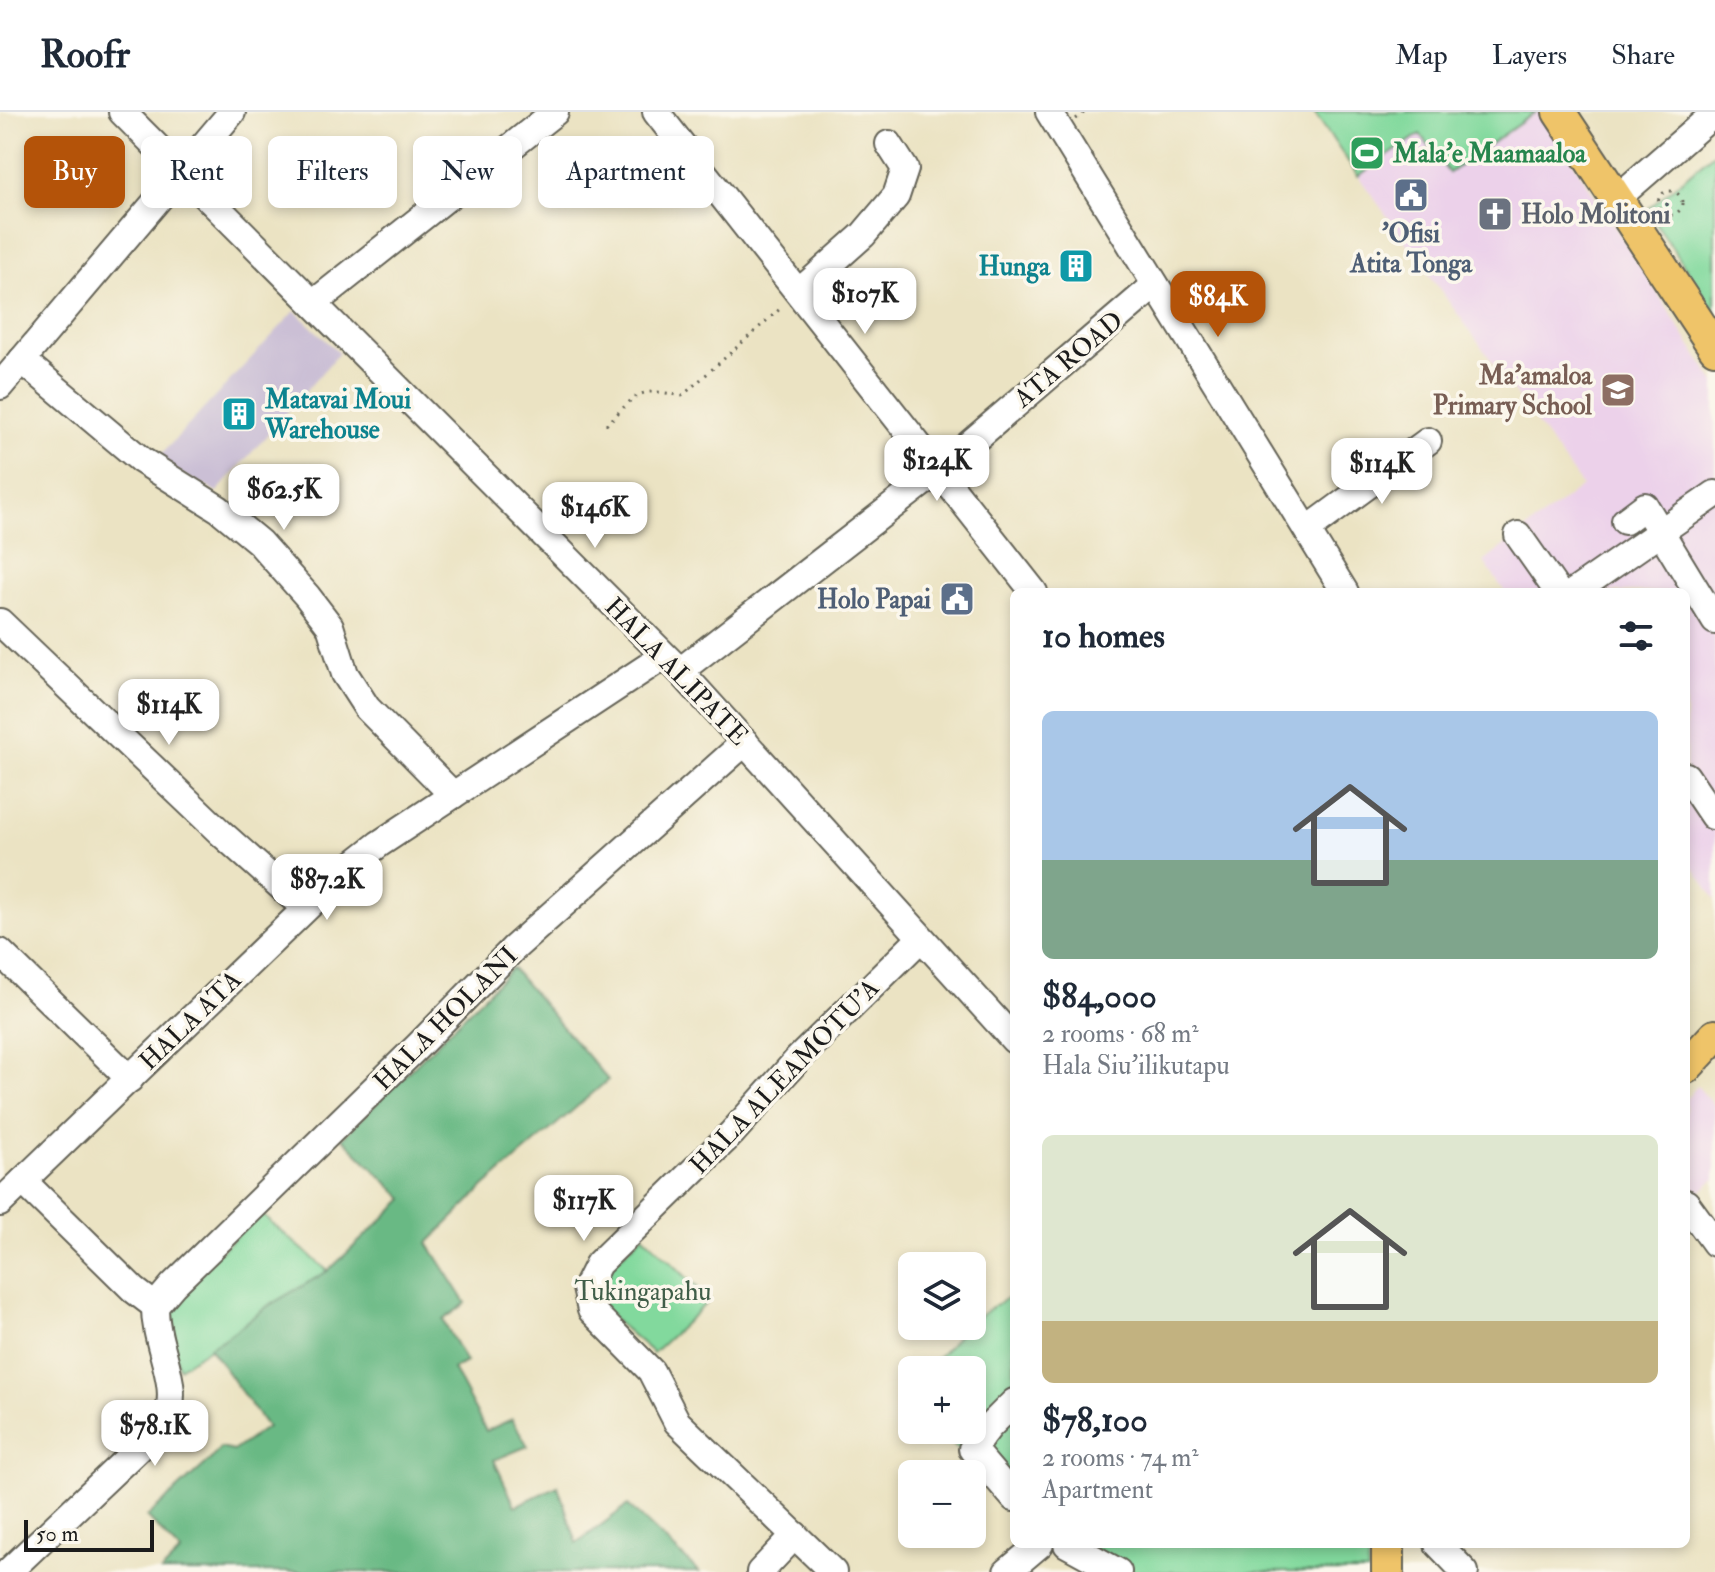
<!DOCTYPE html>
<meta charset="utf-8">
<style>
body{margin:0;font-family:"IM FELL Double Pica",serif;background:#f6f6f7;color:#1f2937;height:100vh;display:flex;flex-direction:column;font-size:30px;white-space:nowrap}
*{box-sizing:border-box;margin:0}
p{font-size:26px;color:#747a83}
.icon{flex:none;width:44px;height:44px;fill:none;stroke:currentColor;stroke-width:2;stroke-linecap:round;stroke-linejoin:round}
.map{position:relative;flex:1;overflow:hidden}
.side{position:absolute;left:1010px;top:476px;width:680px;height:960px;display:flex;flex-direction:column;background:#fff;border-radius:12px;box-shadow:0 4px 12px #0003}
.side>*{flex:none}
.hud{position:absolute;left:24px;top:24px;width:760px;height:72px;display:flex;gap:16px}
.buttons{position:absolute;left:898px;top:1140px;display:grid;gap:16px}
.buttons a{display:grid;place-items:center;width:88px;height:88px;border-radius:12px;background:#fff;box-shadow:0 4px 12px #0003;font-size:40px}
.scale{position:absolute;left:24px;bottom:20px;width:130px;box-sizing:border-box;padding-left:8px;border:4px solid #1c1c1c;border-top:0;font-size:22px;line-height:28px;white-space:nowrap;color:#1c1c1c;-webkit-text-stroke:6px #fbf7ec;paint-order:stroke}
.price{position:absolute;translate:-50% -68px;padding:0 18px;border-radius:16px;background:#fff;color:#222;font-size:26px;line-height:52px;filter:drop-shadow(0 2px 4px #0008)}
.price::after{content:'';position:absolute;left:50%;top:48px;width:24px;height:18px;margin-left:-12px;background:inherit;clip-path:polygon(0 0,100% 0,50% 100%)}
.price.on{background:#b45309;color:#fff}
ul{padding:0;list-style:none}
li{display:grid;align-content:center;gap:16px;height:424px;padding:0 32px}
li span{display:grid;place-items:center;height:248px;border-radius:12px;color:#555}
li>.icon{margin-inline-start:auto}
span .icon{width:144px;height:144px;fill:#fffc;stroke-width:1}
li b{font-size:34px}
h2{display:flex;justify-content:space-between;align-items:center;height:96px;padding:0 32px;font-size:34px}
.pill{padding:0 28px;border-radius:12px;background:#fff;box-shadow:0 4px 12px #0003;font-size:28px;line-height:72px}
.pill.on{background:#b45309;color:#fff}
header{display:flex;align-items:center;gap:48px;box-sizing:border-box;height:112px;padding:0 40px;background:#fff;border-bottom:2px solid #e0e1e3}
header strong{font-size:38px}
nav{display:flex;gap:44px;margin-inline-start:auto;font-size:28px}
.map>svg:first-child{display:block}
.built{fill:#ecd1ea}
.industrial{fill:#cbbfd5}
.green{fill:#82d99d;stroke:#4f7a5c;stroke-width:2}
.forest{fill:#69b984;stroke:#426a50;stroke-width:2}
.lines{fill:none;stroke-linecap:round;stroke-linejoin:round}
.minor-casing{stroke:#646256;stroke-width:30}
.major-casing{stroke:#646256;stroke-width:36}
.path{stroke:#646256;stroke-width:3;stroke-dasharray:2 6;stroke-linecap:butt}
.minor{stroke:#fff;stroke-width:26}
.major{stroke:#efc469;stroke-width:32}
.labels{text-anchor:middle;stroke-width:7;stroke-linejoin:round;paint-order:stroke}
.leisure-label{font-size:26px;font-weight:bold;fill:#27864d;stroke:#fbf7ec;text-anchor:start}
.worship-label{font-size:26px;font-weight:bold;fill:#5b616d;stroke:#fbf7ec;text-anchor:start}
.service-label{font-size:26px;font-weight:bold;fill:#4e5e75;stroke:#fbf7ec}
.culture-label{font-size:26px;font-weight:bold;fill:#0d838f;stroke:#fbf7ec;text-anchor:end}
.street-label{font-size:26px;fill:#1c1c1c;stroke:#fbf7ec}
.education-label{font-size:26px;font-weight:bold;fill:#785e54;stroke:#fbf7ec;text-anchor:end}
.park-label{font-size:26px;fill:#405e49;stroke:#fbf7ec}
</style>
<header>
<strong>Roofr</strong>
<nav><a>Map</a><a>Layers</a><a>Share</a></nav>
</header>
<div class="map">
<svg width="1715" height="1460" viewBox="0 0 1715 1460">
<rect width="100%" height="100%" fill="#fbf7ec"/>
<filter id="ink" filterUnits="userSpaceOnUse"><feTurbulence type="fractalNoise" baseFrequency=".0125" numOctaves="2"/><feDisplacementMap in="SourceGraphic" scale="16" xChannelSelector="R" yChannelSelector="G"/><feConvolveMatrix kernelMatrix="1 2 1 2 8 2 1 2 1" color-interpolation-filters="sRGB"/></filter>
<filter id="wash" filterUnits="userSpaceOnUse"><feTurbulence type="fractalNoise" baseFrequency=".006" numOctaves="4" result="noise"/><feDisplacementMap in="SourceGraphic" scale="32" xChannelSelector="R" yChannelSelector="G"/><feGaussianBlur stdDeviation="1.8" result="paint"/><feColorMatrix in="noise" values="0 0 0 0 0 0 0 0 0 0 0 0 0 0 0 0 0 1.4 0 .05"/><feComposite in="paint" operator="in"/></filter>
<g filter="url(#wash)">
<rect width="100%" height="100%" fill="#ebe3c3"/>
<g class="built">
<path d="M1536 0H1541L1715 271V787L1686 745V480H1505L1484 450 1582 374 1358 64 1420 22 1450 61Z"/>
<path d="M1697 974 1715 994V1067L1698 1082 1686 1065V987Z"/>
</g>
<path class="industrial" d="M295 199 339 241 217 380 155 349Z"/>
<g class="green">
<path d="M1314 0H1536L1449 61 1420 22 1358 64Z"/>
<path d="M1715 40V200L1647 98Z"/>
<path d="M260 1101 328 1159 268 1194 224 1227 179 1256 166 1211 173 1184Z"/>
<path d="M643 1123 710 1188 653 1241 611 1205 600 1191 597 1173 608 1156Z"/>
<path d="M1007 1186 1014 1192V1282L959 1338 938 1318H972V1258H925L968 1214H972L973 1208Z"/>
<path d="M1014 1301V1372L988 1336Z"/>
<path d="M1087 1432H1367L1368 1460H1134Z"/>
</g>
<path class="forest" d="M512 856 608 968 484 1075 428 1131 466 1191 443 1208 466 1250 453 1257 486 1319 512 1307 528 1334 494 1348 515 1394 558 1374 577 1431 628 1393 699 1460H161L181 1440 147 1405 210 1348 220 1336 233 1339 267 1315 209 1235 224 1227 268 1194 328 1159 404 1087 342 1026Z"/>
</g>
<g filter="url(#ink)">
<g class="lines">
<defs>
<g id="minor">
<path d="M122 0 680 559 1014 928"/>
<path d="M656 0 1034 480"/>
<path d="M1049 0 1345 480"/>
<path d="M1615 88 1715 1"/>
<path d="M799 180 863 123 896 84 905 57 889 32"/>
<path d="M314 191 555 0"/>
<path d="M22 248 141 348 219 397 259 430 307 484 330 514 345 562 367 596 453 683"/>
<path d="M0 274 232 0"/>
<path d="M1625 409 1645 394 1715 509"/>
<path d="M1307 418 1428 329"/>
<path d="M1518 423 1558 480"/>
<path d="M1574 480 1715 382"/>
<path d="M0 510 221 721 305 796"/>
<path d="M680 559 939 358 1155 173"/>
<path d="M1686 664 1713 704 1715 702"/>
<path d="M0 840 130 967"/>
<path d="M23 1069 134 1178 155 1194"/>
<path d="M0 1091 347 757 379 732 664 544"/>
<path d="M1686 1091 1715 1131"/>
<path d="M155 1194 173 1173 418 934 513 837 745 630"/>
<path d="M1014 1290 989 1315 972 1337 1014 1386"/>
<path d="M1067 1432 1118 1460"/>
<path d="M1438 1432 1465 1460"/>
<path d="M8 1460 165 1311C183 1273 154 1235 155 1194"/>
<path d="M760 1460 795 1423"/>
<path d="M833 1460 677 1310 651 1259 591 1198 586 1176 598 1152 732 1021 798 947 920 827"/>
<path d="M1007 1460 1040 1432"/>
</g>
<g id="major">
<path d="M1559 0 1715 236"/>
<path d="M1686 955 1715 924"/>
<path d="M1388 1460V1432"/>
</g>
</defs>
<use href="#minor" class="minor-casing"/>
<use href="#major" class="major-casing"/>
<g class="path">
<path d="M1076 7 1085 0"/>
<circle cx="1670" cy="91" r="12"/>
<path d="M606 313C638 282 636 274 682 284L781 196"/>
</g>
<use href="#minor" class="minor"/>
<use href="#major" class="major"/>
</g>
</g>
<defs>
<symbol id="stadium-square" viewBox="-11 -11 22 22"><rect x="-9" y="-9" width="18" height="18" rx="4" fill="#2e9e5b" stroke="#fbf7ec"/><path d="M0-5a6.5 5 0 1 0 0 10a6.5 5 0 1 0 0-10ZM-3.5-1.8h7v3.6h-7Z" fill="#fff"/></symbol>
<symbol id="civic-square" viewBox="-11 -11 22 22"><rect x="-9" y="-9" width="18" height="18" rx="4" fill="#5c6f8a" stroke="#fbf7ec"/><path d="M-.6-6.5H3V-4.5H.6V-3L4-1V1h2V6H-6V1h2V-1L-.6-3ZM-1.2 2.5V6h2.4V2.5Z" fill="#fff"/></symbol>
<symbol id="church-square" viewBox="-11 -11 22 22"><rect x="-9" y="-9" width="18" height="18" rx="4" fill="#6b7280" stroke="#fbf7ec"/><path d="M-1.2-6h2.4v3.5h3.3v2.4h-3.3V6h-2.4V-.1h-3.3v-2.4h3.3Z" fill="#fff"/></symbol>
<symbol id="building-square" viewBox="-11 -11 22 22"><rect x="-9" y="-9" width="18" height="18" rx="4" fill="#0f9aa8" stroke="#fbf7ec"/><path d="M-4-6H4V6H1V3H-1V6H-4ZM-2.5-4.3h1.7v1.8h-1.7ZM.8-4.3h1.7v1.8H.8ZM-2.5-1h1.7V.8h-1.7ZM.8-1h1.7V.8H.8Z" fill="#fff"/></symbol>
<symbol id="school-square" viewBox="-11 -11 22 22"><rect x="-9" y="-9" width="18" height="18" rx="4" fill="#8d6e63" stroke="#fbf7ec"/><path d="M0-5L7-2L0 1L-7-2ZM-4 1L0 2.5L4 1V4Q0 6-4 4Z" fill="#fff"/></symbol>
</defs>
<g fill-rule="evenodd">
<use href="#stadium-square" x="1347" y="21" width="40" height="40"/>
<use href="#civic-square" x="1391" y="63" width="40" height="40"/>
<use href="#church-square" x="1475" y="82" width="40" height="40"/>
<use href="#building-square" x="1056" y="134" width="40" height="40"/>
<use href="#school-square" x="1598" y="258" width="40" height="40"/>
<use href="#building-square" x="219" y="282" width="40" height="40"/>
<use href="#civic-square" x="937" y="467" width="40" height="40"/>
</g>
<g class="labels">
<g class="leisure-label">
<text x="1393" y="50">Mala'e Maamaaloa</text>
</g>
<g class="worship-label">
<text x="1521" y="111">Holo Molitoni</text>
</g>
<g class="service-label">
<text x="1411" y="130">'Ofisi<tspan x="1411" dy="30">Atita Tonga</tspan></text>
<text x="931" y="496" text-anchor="end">Holo Papai</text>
</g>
<g class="culture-label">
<text x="1050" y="163">Hunga</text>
<text x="265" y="296" text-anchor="start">Matavai Moui<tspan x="265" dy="30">Warehouse</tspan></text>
</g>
<g class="street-label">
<text transform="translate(1068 247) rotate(-40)" y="9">ATA ROAD</text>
<text transform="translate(677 559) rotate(46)" y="9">HALA ALIPATE</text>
<text transform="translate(445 906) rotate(-45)" y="9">HALA HOLANI</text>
<text transform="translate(190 908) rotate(-44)" y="9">HALA ATA</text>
<text transform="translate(784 964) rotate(-46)" y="9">HALA ALEAMOTU'A</text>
</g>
<g class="education-label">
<text x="1592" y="272">Ma'amaloa<tspan x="1592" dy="30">Primary School</tspan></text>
</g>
<g class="park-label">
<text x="643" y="1188">Tukingapahu</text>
</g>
</g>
</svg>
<div class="buttons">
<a><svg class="icon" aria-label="layers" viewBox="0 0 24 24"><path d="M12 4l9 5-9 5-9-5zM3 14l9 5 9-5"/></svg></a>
<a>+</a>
<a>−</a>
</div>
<div class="scale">50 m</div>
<b class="price" style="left:865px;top:224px">$107K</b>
<b class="price on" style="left:1218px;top:227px">$84K</b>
<b class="price" style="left:937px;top:391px">$124K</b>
<b class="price" style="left:1382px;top:394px">$114K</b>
<b class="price" style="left:284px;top:420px">$62.5K</b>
<b class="price" style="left:595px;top:438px">$146K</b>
<b class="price" style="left:169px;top:635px">$114K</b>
<b class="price" style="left:327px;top:810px">$87.2K</b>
<b class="price" style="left:584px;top:1131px">$117K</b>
<b class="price" style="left:155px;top:1356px">$78.1K</b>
<div class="hud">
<a class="pill on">Buy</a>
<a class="pill">Rent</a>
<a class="pill">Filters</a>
<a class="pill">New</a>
<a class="pill">Apartment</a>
</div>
<section class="side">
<h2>10 homes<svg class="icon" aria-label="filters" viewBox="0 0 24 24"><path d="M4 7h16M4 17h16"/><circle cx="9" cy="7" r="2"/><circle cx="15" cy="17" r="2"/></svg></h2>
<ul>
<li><span style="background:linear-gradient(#a9c7e8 60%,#7fa58c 0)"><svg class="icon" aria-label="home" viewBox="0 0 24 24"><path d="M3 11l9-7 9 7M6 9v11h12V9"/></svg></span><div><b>$84,000</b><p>2 rooms · 68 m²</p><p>Hala Siu'ilikutapu</p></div></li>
<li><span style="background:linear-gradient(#dfe7d0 75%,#c2b280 0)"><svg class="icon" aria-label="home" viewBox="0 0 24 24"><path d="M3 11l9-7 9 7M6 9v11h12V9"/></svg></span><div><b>$78,100</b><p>2 rooms · 74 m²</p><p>Apartment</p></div></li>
</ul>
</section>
</div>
